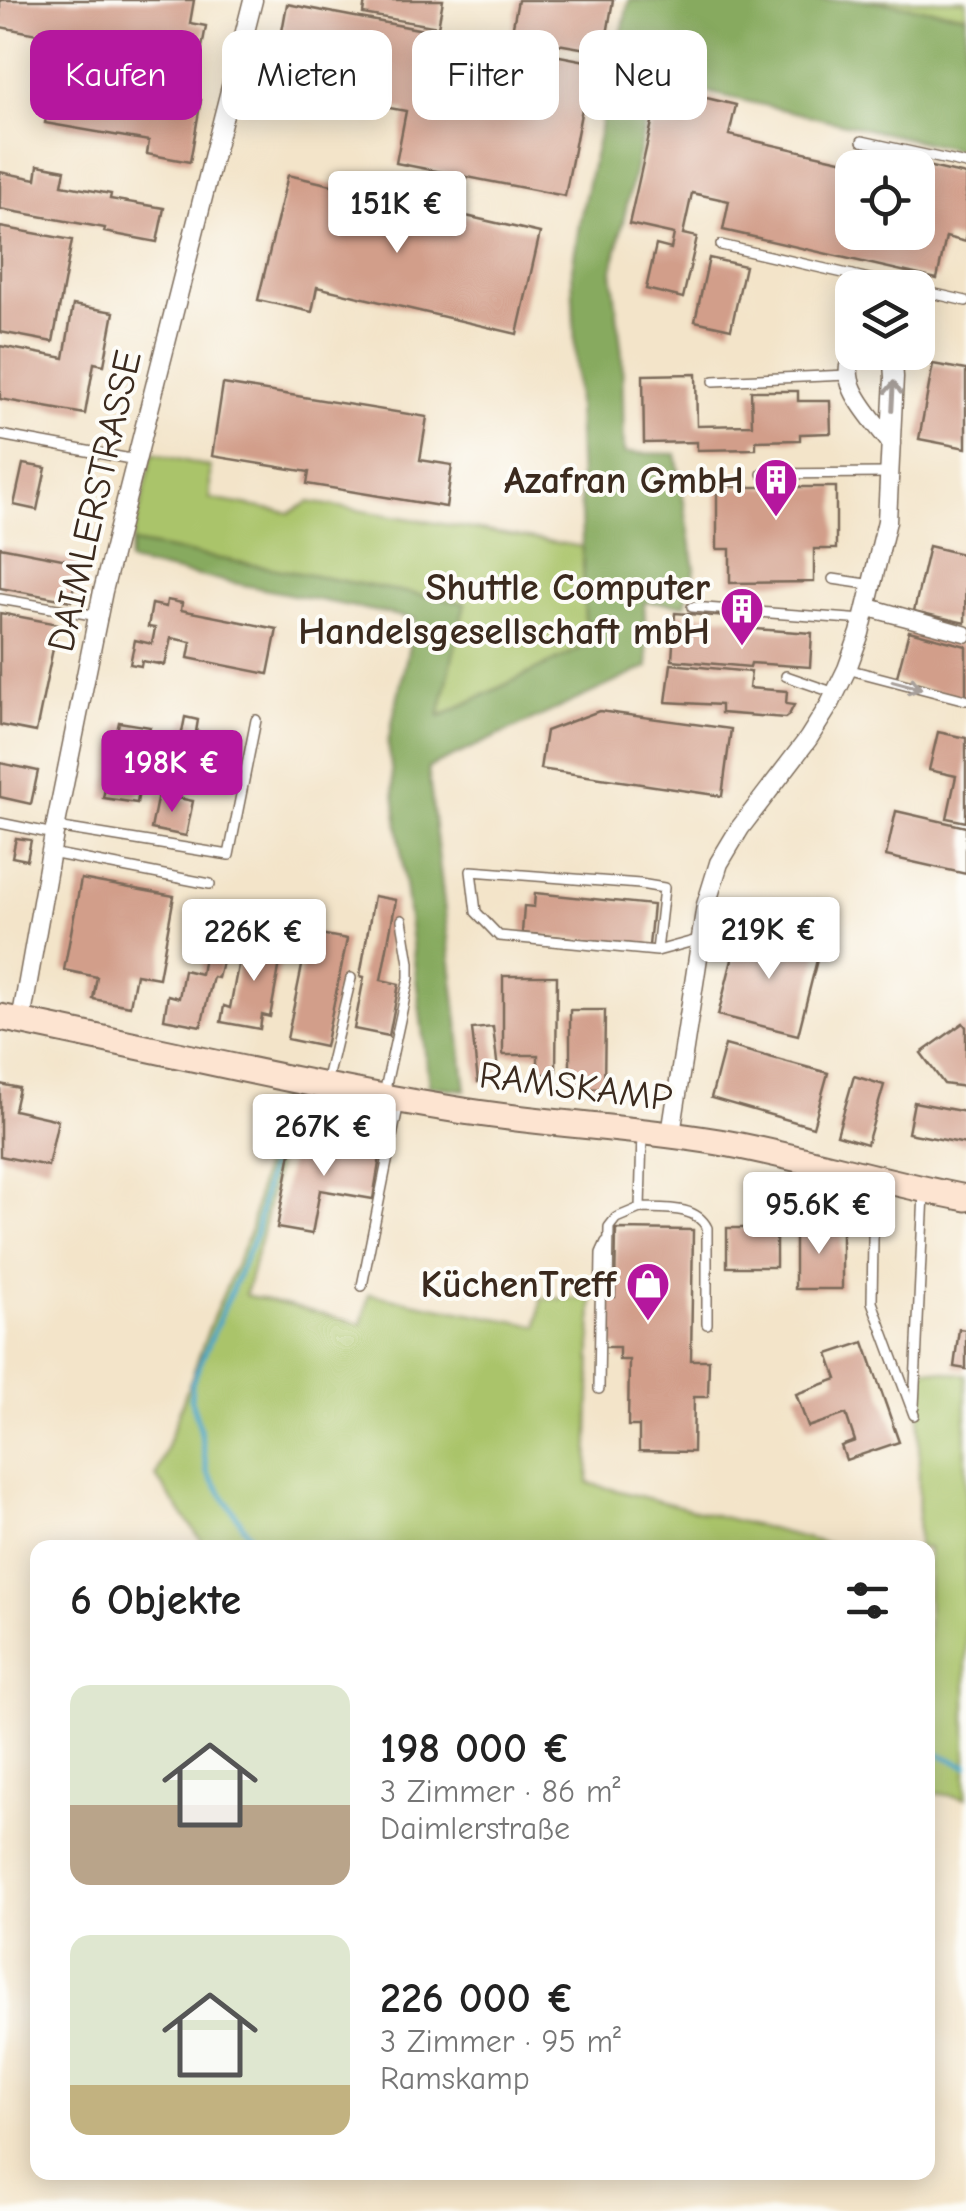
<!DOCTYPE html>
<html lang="de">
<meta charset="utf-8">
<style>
body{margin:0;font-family:"Comic Neue",sans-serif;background:#f2f2f2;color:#222;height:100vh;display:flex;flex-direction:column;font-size:38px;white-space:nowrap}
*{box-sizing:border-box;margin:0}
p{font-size:32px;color:#767676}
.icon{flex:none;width:55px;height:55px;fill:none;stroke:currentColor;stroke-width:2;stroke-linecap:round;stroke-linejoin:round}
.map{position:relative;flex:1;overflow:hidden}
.side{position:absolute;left:30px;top:1540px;width:905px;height:640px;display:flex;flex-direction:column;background:#fff;border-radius:20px;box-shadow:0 5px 25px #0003}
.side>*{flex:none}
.banner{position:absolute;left:30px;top:30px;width:908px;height:90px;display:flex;gap:20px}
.controls{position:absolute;left:835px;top:150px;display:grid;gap:20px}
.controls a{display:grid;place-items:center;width:100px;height:100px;border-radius:20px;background:#fff;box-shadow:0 5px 25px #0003;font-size:50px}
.price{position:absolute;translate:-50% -85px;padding:0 22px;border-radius:10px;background:#fff;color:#222;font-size:32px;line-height:65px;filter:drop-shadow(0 2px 5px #0008)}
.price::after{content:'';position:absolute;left:50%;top:60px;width:30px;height:22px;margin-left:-15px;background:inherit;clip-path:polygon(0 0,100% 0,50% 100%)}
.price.active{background:#b5179e;color:#fff}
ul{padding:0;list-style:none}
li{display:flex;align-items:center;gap:30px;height:250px;padding:0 40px}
li span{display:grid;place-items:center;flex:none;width:280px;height:200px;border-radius:20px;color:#555}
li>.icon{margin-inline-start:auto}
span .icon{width:120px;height:120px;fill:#fffc;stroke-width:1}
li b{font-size:42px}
h2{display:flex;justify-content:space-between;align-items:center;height:120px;padding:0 40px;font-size:42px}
.tag{padding:0 35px;border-radius:20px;background:#fff;box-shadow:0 5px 25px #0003;font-size:35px;line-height:90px}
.tag.active{background:#b5179e;color:#fff}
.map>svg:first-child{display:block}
.green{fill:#aac46b;stroke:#727744;stroke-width:2.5}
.forest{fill:#87aa5f;stroke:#616a3e;stroke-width:2.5}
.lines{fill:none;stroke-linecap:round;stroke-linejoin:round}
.stream{stroke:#48a5c6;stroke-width:5}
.building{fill:#d29e8a}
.lane-casing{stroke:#7b6b5a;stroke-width:12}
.street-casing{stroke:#7b6b5a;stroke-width:21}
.secondary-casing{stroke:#7b6b5a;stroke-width:29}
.lane{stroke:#fff;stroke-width:9}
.street{stroke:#fff;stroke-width:18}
.secondary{stroke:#fde4d1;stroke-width:25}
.oneway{stroke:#a79f9a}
.labels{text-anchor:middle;stroke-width:8;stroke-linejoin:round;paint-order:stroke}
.poi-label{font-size:38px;font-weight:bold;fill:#3b2a1e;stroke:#fdfcf7;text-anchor:end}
.street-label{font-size:38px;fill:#3b2a1e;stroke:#fdfcf7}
</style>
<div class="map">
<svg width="966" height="2211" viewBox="0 0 966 2211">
<rect width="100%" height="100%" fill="#fdfcf7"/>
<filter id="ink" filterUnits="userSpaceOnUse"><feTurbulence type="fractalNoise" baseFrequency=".01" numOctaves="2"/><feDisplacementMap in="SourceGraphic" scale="20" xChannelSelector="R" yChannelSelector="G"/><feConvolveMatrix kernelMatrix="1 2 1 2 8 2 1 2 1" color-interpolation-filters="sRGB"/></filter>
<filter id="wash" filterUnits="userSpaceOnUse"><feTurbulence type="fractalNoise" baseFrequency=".0048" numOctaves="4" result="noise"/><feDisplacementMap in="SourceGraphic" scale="40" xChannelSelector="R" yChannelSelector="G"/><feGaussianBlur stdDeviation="2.25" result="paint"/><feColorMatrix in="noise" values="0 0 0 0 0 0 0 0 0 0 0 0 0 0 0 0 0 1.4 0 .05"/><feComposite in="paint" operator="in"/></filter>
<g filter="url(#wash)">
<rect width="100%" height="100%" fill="#f3e4c9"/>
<g class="green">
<path d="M864 0H966V15Z"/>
<path d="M153 453 210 467V499L290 513 309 502 583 547 586 646 438 717 464 603 132 543Z"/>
<path d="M276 1100H290L262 1234 245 1295 362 1324 369 1294 538 1326 541 1298 592 1299 588 1483 840 1547H206L156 1477 210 1325 251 1229Z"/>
<path d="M920 1368 966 1375V1798L928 1792V1548H918Z"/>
</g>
<path class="forest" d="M629 0H864L966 15V152L655 80 612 271 622 354 624 453 676 454 695 569 685 605 644 602 648 667 428 768 466 1090 429 1086 388 742 415 619 128 562 132 543 465 603 439 717 586 646 572 269 580 219Z"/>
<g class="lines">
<g class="stream">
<path d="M258 1548 207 1472 200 1428 191 1400 192 1383 256 1233 281 1107"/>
<path d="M928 1749 966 1766"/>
</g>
</g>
<g id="blocks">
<g class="building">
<path d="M0 0H194L190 23 206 26 199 64 0 27Z"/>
<path d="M365 0H443L438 27 363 14Z"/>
<path d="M518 0H613L604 52 511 36Z"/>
<path d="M287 4 591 62 565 196 396 163 406 111 346 100 353 62 279 48Z"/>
<path d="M53 80 157 99 158 93 201 100 190 162 147 154 149 141 45 123Z"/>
<path d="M660 87 736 105 729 135 849 162 846 177 852 179V232H918V168H880L883 156 966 175V242L946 237 937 279 723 230 729 201 692 193 683 234 697 237 683 298 646 289 656 245 671 249 674 234 629 224Z"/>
<path d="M38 165 65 170 62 185 111 194 110 199 164 208 157 242 104 232 105 228 0 209V172L36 179Z"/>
<path d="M288 175 540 233 517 334 317 287 312 312 258 300Z"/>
<path d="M0 227 72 240 53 342 0 332Z"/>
<path d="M709 258 745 266 731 329 695 321Z"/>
<path d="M73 305 114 312 104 365 94 363 85 414 0 399V346L64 358Z"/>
<path d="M933 364 966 370V448L919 439Z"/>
<path d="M696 374 697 426 752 425 751 391H798V401H830L831 433 800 434V440L756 441V449L697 450V442L644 443 643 375Z"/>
<path d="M223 384 427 417 420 460 452 465 446 507 307 484 309 472 212 456Z"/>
<path d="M23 464 46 468 37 510 14 505Z"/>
<path d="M717 487H836V549H814V582L730 583V549H717Z"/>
<path d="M929 546 966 555 965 623 914 611Z"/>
<path d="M0 547 78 562 71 601 0 588Z"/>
<path d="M167 600 182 603 181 610 277 629 268 674 188 658 191 642 171 638 165 665 142 661 141 666 130 664 135 640 152 644 155 628 148 627 152 604 166 607Z"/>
<path d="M0 613 58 624 36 732 0 725Z"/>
<path d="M675 613 755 619V629L812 633 810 667 751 663 750 667 672 660Z"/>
<path d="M909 631 966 646V699L896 680Z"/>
<path d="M671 664 751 672 749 688 787 691 786 704 794 705 789 715 785 718 721 713V705L666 702Z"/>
<path d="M599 711 731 729 722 796 540 769 546 731Z"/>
<path d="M185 717 198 720 196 732 209 735 204 761 192 758 189 771 175 768Z"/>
<path d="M119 722 150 727 137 803 103 798Z"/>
<path d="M938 732 966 738V822L947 818 956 776 929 770Z"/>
<path d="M0 763 38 771 31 804 0 797Z"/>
<path d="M158 794 193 801 186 836 151 829Z"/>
<path d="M896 811 966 827V874L886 856Z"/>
<path d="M16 838 31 840 27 860 12 857Z"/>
<path d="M81 879 174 896 159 978 136 974 130 1006 93 999 97 977 64 970Z"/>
<path d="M535 893 653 905 649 946 522 933 524 906 534 907Z"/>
<path d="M374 896 396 900 381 980 399 984 389 1036 354 1029 364 977 360 976Z"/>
<path d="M200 928 229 934 218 978 213 977 201 1026 164 1019 168 995 179 998 184 970 201 974 205 951 196 949Z"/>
<path d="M740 928 820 948 798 1035 718 1015Z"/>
<path d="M309 932 347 939 325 1047 287 1039Z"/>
<path d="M243 939 283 946 270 1017 262 1015 260 1029 221 1022 224 1006 230 1008Z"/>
<path d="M503 976H557L556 1074H538V1055H503Z"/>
<path d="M570 1010H605L604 1089 570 1088Z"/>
<path d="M963 1023 966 1027V1087L944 1084 921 1053Z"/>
<path d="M493 1027 499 1079 478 1082 472 1029Z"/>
<path d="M725 1045 828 1073 813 1127 711 1098Z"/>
<path d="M854 1076 884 1085 867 1144 837 1135Z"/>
<path d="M0 1084 19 1088 14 1110 58 1120 48 1166 0 1156Z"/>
<path d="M914 1102 966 1112V1144L908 1133Z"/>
<path d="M294 1136 381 1151 373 1199 320 1190 312 1234 277 1228Z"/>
<path d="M806 1223H833V1228H842V1289H795V1228H806Z"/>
<rect x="727" y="1228" width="49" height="39"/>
<path d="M616 1229 693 1230 691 1360H709L708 1397H694L693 1452 639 1451V1426H628L629 1360H619V1347H603L604 1297H615Z"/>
<path d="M959 1329 966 1330V1369L954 1367Z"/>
<path d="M864 1342 899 1442 846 1460 841 1446 855 1441 846 1414 808 1427 796 1394 837 1379 828 1354Z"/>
</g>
</g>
</g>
<g filter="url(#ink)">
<use href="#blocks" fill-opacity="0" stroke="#7b6b5a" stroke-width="2.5"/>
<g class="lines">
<defs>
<g id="lane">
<path d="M862 141 966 164"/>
<path d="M721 245 852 275 854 288"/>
<path d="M852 275 908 288"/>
<path d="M918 290 966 301"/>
<path d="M714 381 848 375"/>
<path d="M0 435 136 460"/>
<path d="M762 474 888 473"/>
<path d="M833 579 873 585"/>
<path d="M0 599 98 616"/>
<path d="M868 603 966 631"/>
<path d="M692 607 864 620"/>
<path d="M866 611 966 637"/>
<path d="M847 669 966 700"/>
<path d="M786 676 835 693"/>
<path d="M0 823 54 834"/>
<path d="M56 827 229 855 256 720"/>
<path d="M51 853 210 884"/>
<path d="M657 951 664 888 640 884 471 871 476 912 499 936 657 951 701 939"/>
<path d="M326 1083 351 978"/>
<path d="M384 1094 409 978V963L402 920"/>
<path d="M874 1180 872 1302 914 1415"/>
<path d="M640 1208C663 1209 696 1205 707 1228V1324"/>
<path d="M362 1286 399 1102"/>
<path d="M608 1292 609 1227 616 1218 640 1208 642 1134"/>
<path d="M599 1389 601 1253 606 1242"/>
<path d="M914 1407 924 1193"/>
</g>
<g id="street">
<path d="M858 352C829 377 875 421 891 443"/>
<path d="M21 1021 54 834 103 591 253 0"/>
<path d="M671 1134 706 905 719 863 740 828 808 739 830 704 847 669 860 633 887 521 894 377 893 363 885 352"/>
</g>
<path id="secondary" d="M0 1017C151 1048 300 1084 452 1109 544 1125 638 1127 730 1144 809 1159 887 1183 966 1198"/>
</defs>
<use href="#lane" class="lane-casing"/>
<use href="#street" class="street-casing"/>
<use href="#secondary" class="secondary-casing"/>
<use href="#lane" class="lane"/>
<use href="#street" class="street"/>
<use href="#secondary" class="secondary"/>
</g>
<defs><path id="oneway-shaft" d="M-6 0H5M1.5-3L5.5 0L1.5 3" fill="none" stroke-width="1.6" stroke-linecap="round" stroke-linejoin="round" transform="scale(2.5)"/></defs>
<g class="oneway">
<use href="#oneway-shaft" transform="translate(893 396) rotate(-87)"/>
<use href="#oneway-shaft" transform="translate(907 685) rotate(15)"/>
</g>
</g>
<defs>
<symbol id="building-pin" viewBox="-11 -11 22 30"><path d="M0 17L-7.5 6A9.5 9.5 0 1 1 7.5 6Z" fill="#b5179e" stroke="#fdfcf7"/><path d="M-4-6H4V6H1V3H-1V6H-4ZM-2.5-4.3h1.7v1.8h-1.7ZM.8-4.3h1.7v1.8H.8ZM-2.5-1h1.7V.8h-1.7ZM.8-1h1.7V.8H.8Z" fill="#fff"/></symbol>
<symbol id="shop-pin" viewBox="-11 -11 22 30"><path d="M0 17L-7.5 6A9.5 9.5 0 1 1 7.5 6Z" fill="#b5179e" stroke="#fdfcf7"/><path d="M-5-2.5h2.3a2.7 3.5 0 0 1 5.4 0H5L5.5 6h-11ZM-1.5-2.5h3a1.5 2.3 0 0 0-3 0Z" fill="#fff"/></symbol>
</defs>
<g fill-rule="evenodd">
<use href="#building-pin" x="751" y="455" width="50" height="68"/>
<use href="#building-pin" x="717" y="584" width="50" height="68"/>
<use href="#shop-pin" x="623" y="1259" width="50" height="68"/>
</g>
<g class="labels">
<g class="poi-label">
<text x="744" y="493">Azafran GmbH</text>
<text x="710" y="600">Shuttle Computer<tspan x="710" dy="44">Handelsgesellschaft mbH</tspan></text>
<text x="616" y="1297">KüchenTreff</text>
</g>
<g class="street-label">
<text transform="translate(94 501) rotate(-77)" y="13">DAIMLERSTRASSE</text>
<text transform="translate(576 1086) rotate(7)" y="13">RAMSKAMP</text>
</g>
</g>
</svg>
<div class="controls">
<a><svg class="icon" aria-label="locate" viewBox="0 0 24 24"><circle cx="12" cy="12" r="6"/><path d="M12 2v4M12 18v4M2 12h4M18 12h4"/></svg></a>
<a><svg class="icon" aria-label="layers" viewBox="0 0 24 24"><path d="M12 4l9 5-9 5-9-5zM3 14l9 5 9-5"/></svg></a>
</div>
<b class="price" style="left:397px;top:256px">151K €</b>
<b class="price active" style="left:172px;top:815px">198K €</b>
<b class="price" style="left:769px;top:982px">219K €</b>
<b class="price" style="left:254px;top:984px">226K €</b>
<b class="price" style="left:324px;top:1179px">267K €</b>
<b class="price" style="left:819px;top:1257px">95.6K €</b>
<div class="banner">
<a class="tag active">Kaufen</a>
<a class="tag">Mieten</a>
<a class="tag">Filter</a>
<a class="tag">Neu</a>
</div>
<section class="side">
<h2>6 Objekte<svg class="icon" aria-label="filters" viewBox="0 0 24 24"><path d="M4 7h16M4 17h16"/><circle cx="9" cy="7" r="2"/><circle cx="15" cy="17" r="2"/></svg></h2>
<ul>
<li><span style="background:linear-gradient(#dfe7d0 60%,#b9a48a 0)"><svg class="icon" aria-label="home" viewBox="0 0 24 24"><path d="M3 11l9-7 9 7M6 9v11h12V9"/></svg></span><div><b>198 000 €</b><p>3 Zimmer · 86 m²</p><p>Daimlerstraße</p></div></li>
<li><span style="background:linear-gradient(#dfe7d0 75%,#c2b280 0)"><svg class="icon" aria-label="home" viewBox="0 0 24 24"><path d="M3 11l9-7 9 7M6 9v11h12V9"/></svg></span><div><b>226 000 €</b><p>3 Zimmer · 95 m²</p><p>Ramskamp</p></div></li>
</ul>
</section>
</div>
